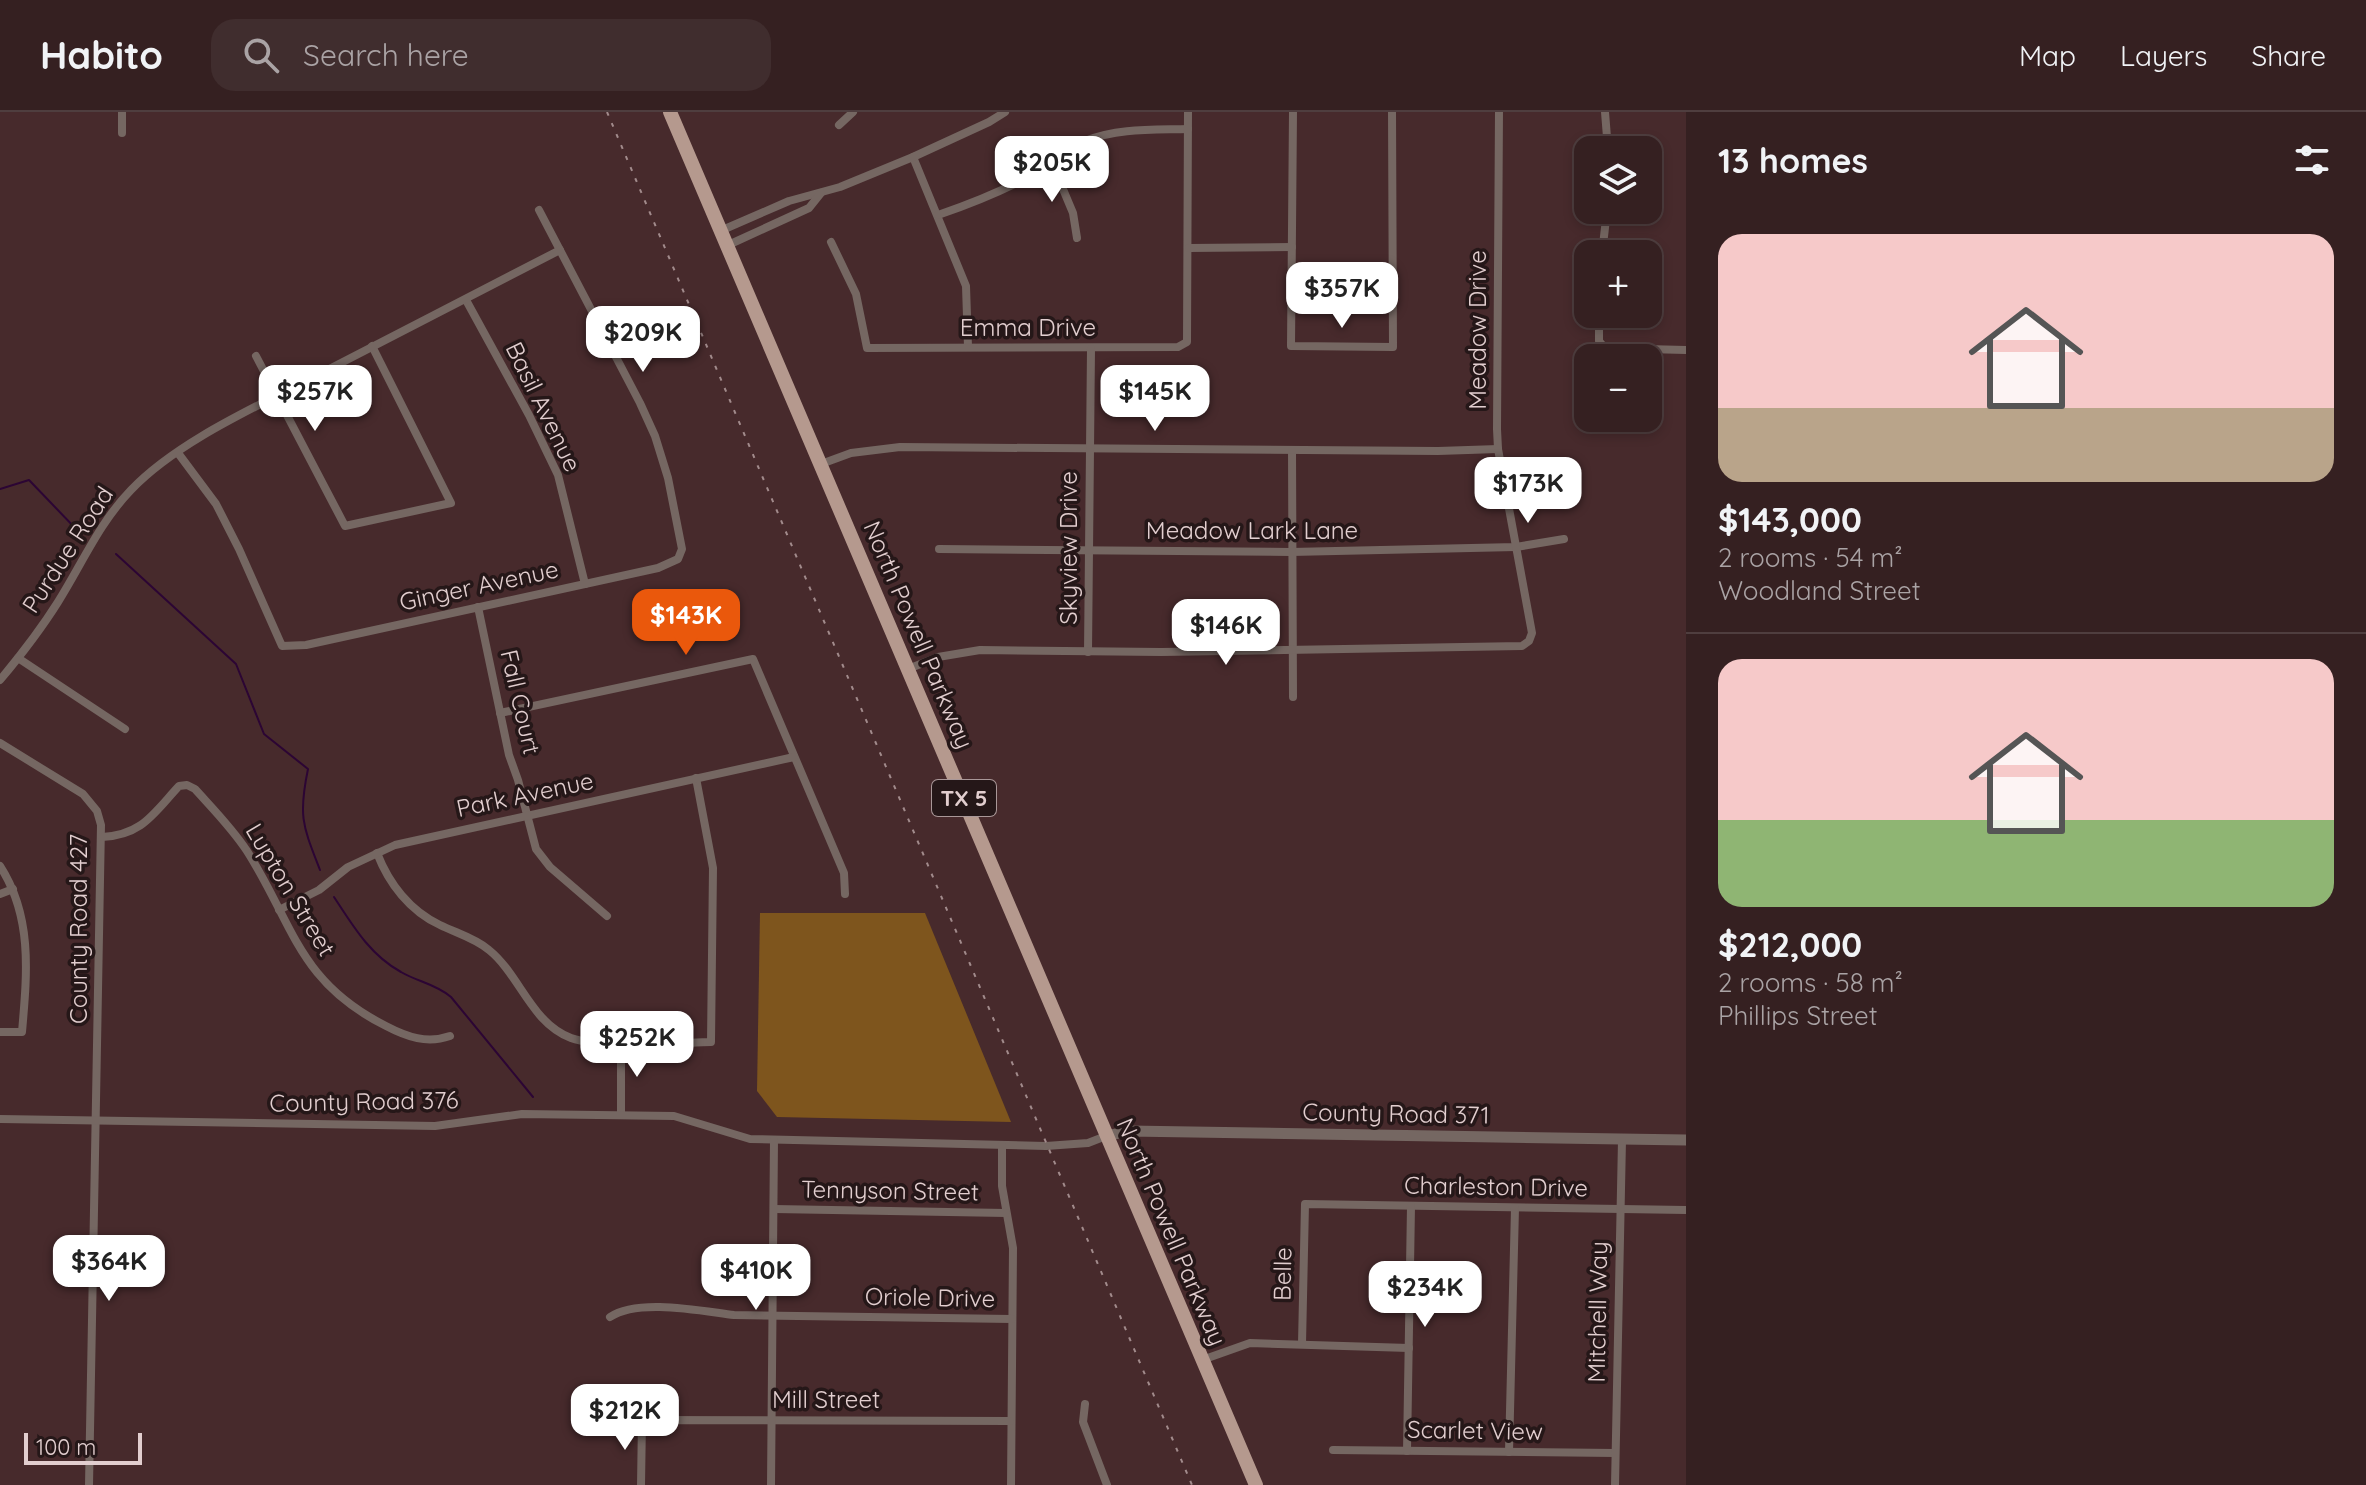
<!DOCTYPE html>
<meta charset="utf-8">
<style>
body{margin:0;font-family:Quicksand,sans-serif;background:#402d2e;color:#f1f3f6;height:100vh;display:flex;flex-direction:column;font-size:30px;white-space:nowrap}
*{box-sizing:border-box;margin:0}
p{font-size:26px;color:#aaa3a5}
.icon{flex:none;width:44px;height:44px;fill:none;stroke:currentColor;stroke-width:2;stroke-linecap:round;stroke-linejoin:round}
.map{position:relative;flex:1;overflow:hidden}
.side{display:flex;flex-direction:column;background:#352021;width:680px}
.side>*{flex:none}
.buttons{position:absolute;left:1574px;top:24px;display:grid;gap:16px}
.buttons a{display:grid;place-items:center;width:88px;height:88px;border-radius:16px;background:#352021;box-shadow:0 4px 12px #0003,0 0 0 2px #4f3e3f;font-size:40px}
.scale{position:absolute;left:24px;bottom:20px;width:118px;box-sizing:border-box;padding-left:8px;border:4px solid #e2cecf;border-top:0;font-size:22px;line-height:28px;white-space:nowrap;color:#e2cecf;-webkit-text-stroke:6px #251718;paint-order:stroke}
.price{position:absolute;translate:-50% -68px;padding:0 18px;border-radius:16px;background:#fff;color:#222;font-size:26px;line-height:52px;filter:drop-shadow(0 2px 4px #0008)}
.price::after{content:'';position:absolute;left:50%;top:48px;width:24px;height:18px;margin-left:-12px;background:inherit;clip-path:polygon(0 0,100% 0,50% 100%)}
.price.active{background:#ea580c;color:#fff}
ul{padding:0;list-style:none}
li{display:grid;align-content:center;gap:16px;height:424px;padding:0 32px}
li+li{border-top:2px solid #4f3e3f}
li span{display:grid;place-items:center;height:248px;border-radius:24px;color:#555}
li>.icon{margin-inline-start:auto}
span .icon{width:144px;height:144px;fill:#fffc;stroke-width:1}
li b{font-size:34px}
h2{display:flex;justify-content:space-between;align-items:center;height:96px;padding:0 32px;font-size:34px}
header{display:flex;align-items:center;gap:48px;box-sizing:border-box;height:112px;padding:0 40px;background:#352021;border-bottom:2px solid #4f3e3f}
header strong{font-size:38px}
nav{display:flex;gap:44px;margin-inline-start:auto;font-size:28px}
.search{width:560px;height:72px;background:#402d2e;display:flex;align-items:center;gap:20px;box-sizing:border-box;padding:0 28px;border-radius:24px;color:#aaa3a5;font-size:30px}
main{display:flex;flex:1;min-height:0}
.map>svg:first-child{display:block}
.green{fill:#7e551d}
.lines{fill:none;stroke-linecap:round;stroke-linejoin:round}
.stream{stroke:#2c0534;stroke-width:2}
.minor{stroke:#756762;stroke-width:8}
.tertiary{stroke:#756762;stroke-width:11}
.primary{stroke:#b5998e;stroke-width:14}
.rail{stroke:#a28b8c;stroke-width:2;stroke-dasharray:4 8;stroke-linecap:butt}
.labels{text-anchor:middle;stroke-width:7;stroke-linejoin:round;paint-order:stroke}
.shield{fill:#251718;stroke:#a99798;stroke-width:2}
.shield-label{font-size:22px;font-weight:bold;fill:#e2cecf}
.street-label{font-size:24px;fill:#e2cecf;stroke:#251718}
</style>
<header>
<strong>Habito</strong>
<div class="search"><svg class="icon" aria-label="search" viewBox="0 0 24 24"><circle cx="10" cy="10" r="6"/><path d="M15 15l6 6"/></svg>Search here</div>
<nav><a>Map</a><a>Layers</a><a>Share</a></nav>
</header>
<main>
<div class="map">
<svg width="1686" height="1373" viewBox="0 0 1686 1373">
<rect width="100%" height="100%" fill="#472a2c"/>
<path class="green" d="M760 801H925L1011 1010 777 1005 757 979Z"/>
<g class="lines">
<g class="stream">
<path d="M0 377 29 368 77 418"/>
<path d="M116 442 236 552 264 622 308 657C298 705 303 714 320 758"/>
<path d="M334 785C353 814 370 843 401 860 418 870 436 872 451 885L533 985"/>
</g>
<g class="minor">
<path d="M1293 0 1291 234 1393 235 1392 0"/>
<path d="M1605 0 1608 38"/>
<path d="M839 13 853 0"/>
<path d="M122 21V0"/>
<path d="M913 45 966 174 968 235"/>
<path d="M1052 51 1073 101 1077 126"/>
<path d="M938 103C973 91 1006 78 1039 59 1054 50 1068 35 1085 29 1118 16 1152 18 1188 17"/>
<path d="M720 119 789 89 840 75 913 45 989 10 1005 0"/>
<path d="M831 130 856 182 867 236 1178 235 1187 230 1188 0"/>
<path d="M726 134 809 96 821 81"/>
<path d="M1189 136 1292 135"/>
<path d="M1602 142 1607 98"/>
<path d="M466 188 529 303 558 363 585 472"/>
<path d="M1599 202V229L1605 236 1686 238"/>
<path d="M256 244 345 414 451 391 372 234"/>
<path d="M1292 338 1293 585"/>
<path d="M178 341 216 392 239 437 282 534 306 533 658 456 678 447 682 437 668 366 655 324 640 291 539 98"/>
<path d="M821 352 851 341 900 335 1438 339 1498 337"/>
<path d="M939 437 1291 440 1516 435 1564 427"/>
<path d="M478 495 509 643 518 668 536 737 550 755 607 804"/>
<path d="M1088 540 1091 237"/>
<path d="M18 546 125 617"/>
<path d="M908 557 938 545 980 538 1161 540 1522 534 1529 529 1532 521 1498 337 1497 317 1499 0"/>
<path d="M0 568C21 543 41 517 58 490 82 452 99 411 131 378 175 332 249 298 306 269 390 225 476 182 560 138"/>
<path d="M500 601 753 547 844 761 845 782"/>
<path d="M0 631 83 682 97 699 101 713 89 1373"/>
<path d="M102 725C142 723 153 702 179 674L187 673 195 677C213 697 232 716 247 739 294 813 298 870 386 914 407 925 427 932 450 924"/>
<path d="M377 741C389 772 410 799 440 813 456 821 475 826 489 838 520 863 531 911 571 926 602 937 676 931 711 930L713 756 696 666"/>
<path d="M0 754C33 805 27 862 22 920H0"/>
<path d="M0 782 13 777"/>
<path d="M279 798 319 778 348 755 395 733 794 645"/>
<path d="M621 1003V931"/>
<path d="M0 1007 435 1014 522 1002 674 1004 750 1027 1046 1034 1088 1031 1106 1024"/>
<path d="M1002 1033V1074L1013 1136 1011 1373"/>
<path d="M774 1097 1006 1101"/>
<path d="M610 1205C638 1186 701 1199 734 1203L1012 1207"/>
<path d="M1302 1232 1305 1092 1686 1098"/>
<path d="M1202 1248 1250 1231 1409 1236"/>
<path d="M1085 1292 1083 1310 1107 1373"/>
<path d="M1333 1338 1615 1341"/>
<path d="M1407 1339 1411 1094"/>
<path d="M1509 1340 1515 1096"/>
<path d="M641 1373 642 1308 1010 1309"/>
<path d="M771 1373 774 1028"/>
<path d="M1615 1373 1622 1028"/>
</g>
<path class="tertiary" d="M1106 1024 1129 1019 1686 1028"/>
<path class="primary" d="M670 0 1256 1373"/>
<path class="rail" d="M607 0 1192 1373"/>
</g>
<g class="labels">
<rect class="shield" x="932" y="668" width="64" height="36" rx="6"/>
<g class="shield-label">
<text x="964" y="694">TX 5</text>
</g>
<g class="street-label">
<text x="1028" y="224">Emma Drive</text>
<text transform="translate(1478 218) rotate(-90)" y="8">Meadow Drive</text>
<text transform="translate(543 295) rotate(64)" y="8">Basil Avenue</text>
<text x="1252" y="427">Meadow Lark Lane</text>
<text transform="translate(1069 436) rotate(-90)" y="8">Skyview Drive</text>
<text transform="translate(68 438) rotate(-57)" y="8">Purdue Road</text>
<text transform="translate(479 474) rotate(-12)" y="8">Ginger Avenue</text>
<text transform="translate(918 523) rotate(67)" y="8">North Powell Parkway</text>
<text transform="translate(520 590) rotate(77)" y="8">Fall Court</text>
<text transform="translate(525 683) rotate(-12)" y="8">Park Avenue</text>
<text transform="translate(290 778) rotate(59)" y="8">Lupton Street</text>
<text transform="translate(79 817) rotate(-90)" y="8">County Road 427</text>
<text transform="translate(364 990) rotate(-1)" y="8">County Road 376</text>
<text transform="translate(1396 1002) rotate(1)" y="8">County Road 371</text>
<text transform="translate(1496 1075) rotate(1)" y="8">Charleston Drive</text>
<text transform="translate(890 1079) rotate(1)" y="8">Tennyson Street</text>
<text transform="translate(1171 1120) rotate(67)" y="8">North Powell Parkway</text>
<text transform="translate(1283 1162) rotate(-89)" y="8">Belle</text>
<text transform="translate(930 1186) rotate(1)" y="8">Oriole Drive</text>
<text transform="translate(1598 1200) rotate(-89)" y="8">Mitchell Way</text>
<text x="826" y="1296">Mill Street</text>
<text transform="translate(1475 1319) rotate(1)" y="8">Scarlet View</text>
</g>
</g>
</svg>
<div class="buttons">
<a><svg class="icon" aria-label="layers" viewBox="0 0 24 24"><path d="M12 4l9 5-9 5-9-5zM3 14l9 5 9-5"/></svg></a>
<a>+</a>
<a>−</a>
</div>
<div class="scale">100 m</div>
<b class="price" style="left:1052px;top:92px">$205K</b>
<b class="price" style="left:1342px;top:218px">$357K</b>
<b class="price" style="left:643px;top:262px">$209K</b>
<b class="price" style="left:315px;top:321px">$257K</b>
<b class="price" style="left:1155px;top:321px">$145K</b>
<b class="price" style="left:1528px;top:413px">$173K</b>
<b class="price active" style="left:686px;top:545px">$143K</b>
<b class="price" style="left:1226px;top:555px">$146K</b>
<b class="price" style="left:637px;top:967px">$252K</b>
<b class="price" style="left:109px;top:1191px">$364K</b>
<b class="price" style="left:756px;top:1200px">$410K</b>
<b class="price" style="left:1425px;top:1217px">$234K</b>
<b class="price" style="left:625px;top:1340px">$212K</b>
</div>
<section class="side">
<h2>13 homes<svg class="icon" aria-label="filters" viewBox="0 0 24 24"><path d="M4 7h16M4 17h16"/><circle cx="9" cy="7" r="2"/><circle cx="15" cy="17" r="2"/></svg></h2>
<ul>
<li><span style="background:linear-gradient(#f6c9c9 70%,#b9a48a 0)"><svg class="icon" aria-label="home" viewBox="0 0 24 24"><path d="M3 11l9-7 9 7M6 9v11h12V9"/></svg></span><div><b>$143,000</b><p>2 rooms · 54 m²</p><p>Woodland Street</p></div></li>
<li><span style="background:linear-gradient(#f6c9c9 65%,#8fb573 0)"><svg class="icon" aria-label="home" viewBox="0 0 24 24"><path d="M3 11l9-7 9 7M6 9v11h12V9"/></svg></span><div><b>$212,000</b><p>2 rooms · 58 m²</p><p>Phillips Street</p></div></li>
</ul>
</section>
</main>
